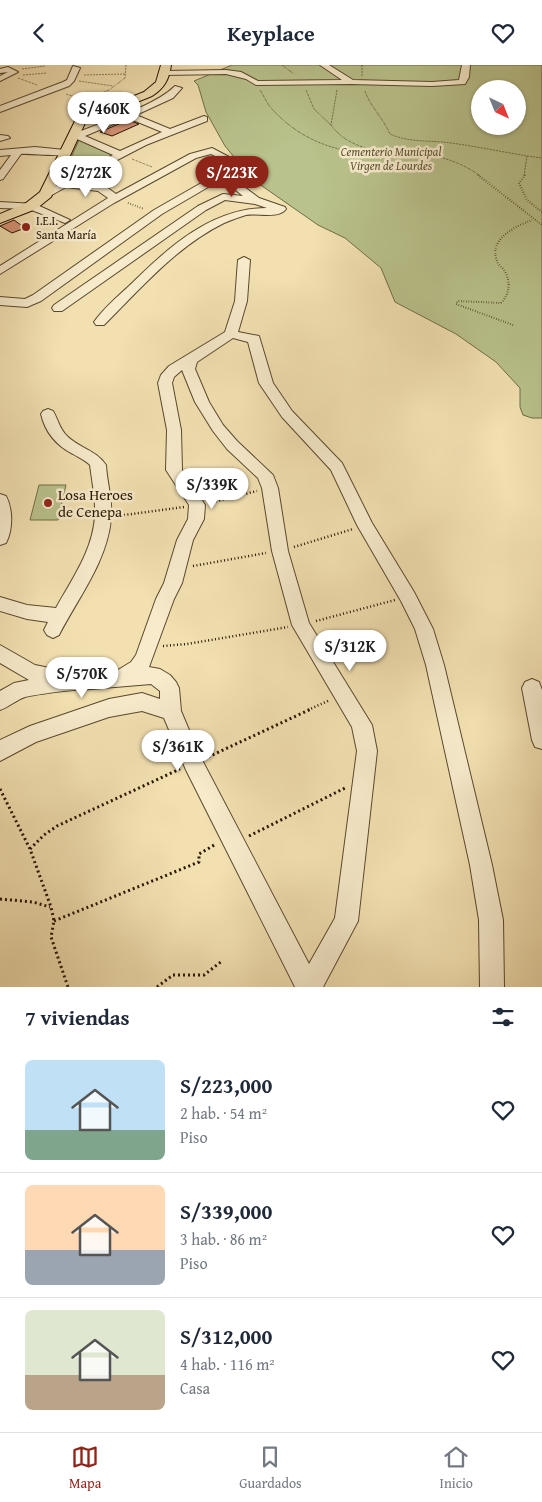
<!DOCTYPE html>
<html lang="es">
<meta charset="utf-8">
<style>
body{margin:0;font-family:"Gentium Book Plus",serif;background:#f2f2f3;color:#1f2937;height:100vh;display:flex;flex-direction:column;font-size:19px;white-space:nowrap}
*{box-sizing:border-box;margin:0}
p{font-size:16px;color:#747a83}
.icon{flex:none;width:28px;height:28px;fill:none;stroke:currentColor;stroke-width:2;stroke-linecap:round;stroke-linejoin:round}
.map{position:relative;height:922px;overflow:hidden}
.side{display:flex;flex-direction:column;background:#fff;flex:1}
.side>*{flex:none}
.needle{width:32px;rotate:137deg}
.tools{position:absolute;left:471px;top:15px;display:grid;gap:10px}
.tools a{display:grid;place-items:center;width:55px;height:55px;border-radius:50%;background:#fff;box-shadow:0 1px 4px #0004;font-size:25px}
.price{position:absolute;translate:-50% -42px;padding:0 11px;border-radius:18px;background:#fff;color:#222;font-size:16px;line-height:32px;filter:drop-shadow(0 1px 2px #0008)}
.price::after{content:'';position:absolute;left:50%;top:30px;width:15px;height:11px;margin-left:-8px;background:inherit;clip-path:polygon(0 0,100% 0,50% 100%)}
.price.active{background:#8f2418;color:#fff}
ul{padding:0;list-style:none}
li{display:flex;align-items:center;gap:15px;height:125px;padding:0 25px}
li+li{border-top:1px solid #e0e1e3}
li span{display:grid;place-items:center;flex:none;width:140px;height:100px;border-radius:8px;color:#555}
li>.icon{margin-inline-start:auto}
span .icon{width:60px;height:60px;fill:#fffc;stroke-width:1}
li b{font-size:21px}
h2{display:flex;justify-content:space-between;align-items:center;height:60px;padding:0 25px;font-size:21px}
header{display:flex;justify-content:space-between;align-items:center;height:65px;padding:0 25px;background:#fff;font-size:22px;font-weight:800}
.tab-bar{display:flex;justify-content:space-around;align-items:center;height:70px;border-top:1px solid #e0e1e3;background:#fff;font-size:14px;color:#747a83}
.tab-bar a{display:grid;justify-items:center;gap:2px}
.tab-bar .active{color:#8f2418}
.map>svg:first-child{display:block}
.green{fill:#b9c28c;stroke:#706c46;fill-rule:evenodd}
.building{fill:#d79376;stroke:#281501}
.lines{fill:none;stroke-linecap:round;stroke-linejoin:round}
.minor-casing{stroke:#5a482d;stroke-width:2}
.major-casing{stroke:#281501;stroke-width:2}
.path-far3{stroke:#281501;stroke-width:1;stroke-dasharray:0.5 1;stroke-linecap:butt}
.path-far2{stroke:#281501;stroke-width:2;stroke-dasharray:0.5 2;stroke-linecap:butt}
.path-far1{stroke:#281501;stroke-width:2.5;stroke-dasharray:1 2.5;stroke-linecap:butt}
.path{stroke:#281501;stroke-width:3;stroke-dasharray:2 3;stroke-linecap:butt}
.minor{fill:#f7ebcc;fill-rule:evenodd}
.major{fill:#f2e0b1;fill-rule:evenodd}
.poi-dot{fill:#8f2418;stroke:#f7ebcc;stroke-width:2}
.labels{text-anchor:middle;dominant-baseline:central;stroke-width:5;stroke-linejoin:round;paint-order:stroke}
.far-park-label{font-size:12px;font-style:italic;fill:#5b5232;stroke:#f7ebcc}
.far-poi-label{font-size:12px;fill:#281501;stroke:#f7ebcc;text-anchor:start}
.poi-label{font-size:15px;fill:#281501;stroke:#f7ebcc;text-anchor:start}
</style>
<header><svg class="icon" aria-label="back" viewBox="0 0 24 24"><path d="M15 5l-7 7 7 7"/></svg>Keyplace<svg class="icon" aria-label="heart" viewBox="0 0 24 24"><path d="M12 20l-8-8c-3-5 5-10 8-4 3-6 11-1 8 4z"/></svg></header>
<div class="map">
<svg width="542" height="922" viewBox="0 0 542 922">
<rect width="100%" height="100%" fill="#f2e0b1"/>
<filter id="stains"><feTurbulence type="fractalNoise" baseFrequency=".004" numOctaves="4"/><feColorMatrix values="0 0 0 0 .2 0 0 0 0 .09 0 0 0 0 .02 0 0 0 .5 -.17"/></filter>
<radialGradient id="worn" r=".72"><stop offset=".6" stop-color="#630" stop-opacity="0"/><stop offset="1" stop-color="#630" stop-opacity=".3"/></radialGradient>
<path class="green" d="M232,0H542V353H532L523,350L520,342V323L496,297L456,269L395,237L381,203L345,173L318,160L252,114L225,81L206,47L198,20L194,16ZM480,24H518V61H480Z
M79,75L116,90L59,119Z
M39,420H66L58,455H30Z"/>
<path class="building" d="M128,55L139,59L112,71L100,67Z
M14,155L25,163L12,168L0,161Z"/>
<g class="lines">
<g class="minor-casing">
<path id="minor" d="M320,0H329L353,15L432,17L459,15L462,0H470L469,12L465,19L432,21L351,19L256,20L246,14L226,9L164,10L160,8L164,6L226,5L241,7L258,16L342,15Z
M73,1L80,3L74,16L69,21L0,47V41L63,17L67,15Z
M8,2L18,7L0,16V11L8,7L0,8V4Z
M175,21L182,23L173,33L136,50L170,64L204,51L207,52V56L146,80L75,117L105,121L116,129L190,89L212,83L229,92L227,109L259,133L285,142L286,144C279,154 258,148 246,150C239,152 231,155 224,158C177,181 141,223 104,260H96L94,257C103,244 117,232 129,221C167,184 210,143 267,143L255,139L225,135L206,145L62,246H54L52,243L54,240L198,141L223,129L243,131L222,114L162,149L41,236L27,242L0,240V232L25,234L33,230L154,145L217,109L219,93L211,89L196,93L114,138L0,209V201L108,133L98,126L66,122L50,131H42L41,129L113,90L77,74L68,75V71C97,59 154,42 175,21ZM128,53L162,67L120,86L85,71Z
M0,70L8,71L10,73L0,76Z
M35,82L65,85L70,88C63,93 32,88 21,89L3,114L0,115V105L11,90L0,91V85Z
M0,137L35,139L70,155L65,158L29,144L0,143Z
M244,192L250,195L247,236L238,267L259,271L273,318L292,346L342,398L372,458L414,527L433,564L444,600L492,800L503,855L504,922H480L479,855L470,800L426,600L415,564L401,536L357,460L331,405L282,352L259,318L248,277L233,273L197,297L195,304L209,337L223,360L237,376L273,410L278,423L288,486L309,558L372,660L377,686L358,856L323,922H295L186,705L164,653L142,646L109,652L36,677L0,696V675L30,661L109,634L142,628L160,634V626L151,619L79,625C74,624 32,630 25,632C16,635 9,642 0,645V626L14,618L29,615L0,598V580L35,600L79,609L118,605L131,597L136,590L156,534L164,518L177,475L188,454L189,440L166,405L167,365L158,318L161,310L169,301L225,267L235,236L238,195ZM182,305L195,337L213,366L227,384L258,413L262,423L272,486L292,560L352,662L357,686L335,853L309,899L200,691L181,646L179,623L176,617L170,610L160,604L149,602L174,534L182,518L193,475L204,454L205,440L182,405L181,365L172,318L174,312Z
M48,344L53,346C58,354 59,363 67,371C79,383 96,385 106,400C107,418 113,436 111,454C107,497 78,533 59,570L53,573L47,570L44,565L48,557L27,554L0,546V532L27,540L56,543C72,514 93,485 95,451C96,434 92,417 90,400C85,395 80,393 73,389C57,381 45,367 41,349L43,346Z
M0,429L6,431C13,444 13,465 6,478L0,480Z
M532,614L539,617L542,625V684L535,682L532,675L522,623L525,617Z"/>
</g>
<g class="major-casing">
<path id="major" d="M161,0H171C169,15 164,23 152,31L85,58L51,132L36,144L0,158V149L26,138L40,127L76,54L144,27L156,17Z"/>
</g>
<path class="path-far3" d="M282,0L294,9
M362,0V11
M22,4L45,1
M23,10L47,8
M84,10L125,9
M18,13L37,20
M79,16L113,21
M260,25C264,31 267,39 272,44C302,77 340,89 383,89
M306,25L314,44L331,60
M337,25L331,60C355,93 403,86 438,92C453,95 468,102 480,111
M365,26C370,41 383,53 390,69C410,78 430,75 451,78C481,82 511,89 542,93
M66,29L93,38
M100,30L111,33
M85,35L109,25L125,13L126,0
M132,94L152,102
M524,111L527,91"/>
<path class="path-far2" d="M478,110L542,160
M525,110L519,118L527,135L542,147
M128,138L144,144
M513,260L456,239L458,236L501,238C510,229 511,216 504,205C502,202 498,200 497,196C488,174 516,161 532,155"/>
<path class="path-far1" d="M209,438L257,426
M117,451L184,442
M294,482L353,464
M193,501L266,488
M316,556L395,535
M163,581L187,579L288,562
M308,645L330,635"/>
<path class="path" d="M208,692L311,644
M0,724L30,784L51,842L54,856L51,872L68,922
M249,771L347,722
M30,784L44,770L57,761L180,704
M0,834L33,837L50,842
M54,856L199,797V789L216,779
M157,922L173,910H204L222,896"/>
<use href="#minor" class="minor"/>
<use href="#major" class="major"/>
</g>
<g class="poi-dot">
<circle cx="26" cy="162" r="5"/>
<circle cx="48" cy="438" r="5"/>
</g>
<g class="labels">
<g class="far-park-label">
<text x="391" y="86">Cementerio Municipal<tspan x="391" dy="14">Virgen de Lourdes</tspan></text>
</g>
<g class="far-poi-label">
<text x="36" y="155">I.E.I.<tspan x="36" dy="14">Santa María</tspan></text>
</g>
<g class="poi-label">
<text x="58" y="429">Losa Heroes<tspan x="58" dy="17">de Cenepa</tspan></text>
</g>
</g>
<rect width="100%" height="100%" filter="url(#stains)"/>
<rect width="100%" height="100%" fill="url(#worn)"/>
</svg>
<div class="tools">
<a><svg class="needle" viewBox="-14 -14 28 28"><path d="M0-13l5 13h-10z" fill="#e53935"/><path d="M0 13l5-13h-10z" fill="#747a83"/></svg></a>
</div>
<b class="price" style="left:104px;top:69px">S/460K</b>
<b class="price" style="left:86px;top:133px">S/272K</b>
<b class="price active" style="left:232px;top:133px">S/223K</b>
<b class="price" style="left:212px;top:445px">S/339K</b>
<b class="price" style="left:350px;top:607px">S/312K</b>
<b class="price" style="left:82px;top:634px">S/570K</b>
<b class="price" style="left:178px;top:707px">S/361K</b>
</div>
<section class="side">
<h2>7 viviendas<svg class="icon" aria-label="filters" viewBox="0 0 24 24"><path d="M4 7h16M4 17h16"/><circle cx="9" cy="7" r="2"/><circle cx="15" cy="17" r="2"/></svg></h2>
<ul>
<li><span style="background:linear-gradient(#bfe0f5 70%,#7fa58c 0)"><svg class="icon" aria-label="home" viewBox="0 0 24 24"><path d="M3 11l9-7 9 7M6 9v11h12V9"/></svg></span><div><b>S/223,000</b><p>2 hab. · 54 m²</p><p>Piso</p></div><svg class="icon" aria-label="heart" viewBox="0 0 24 24"><path d="M12 20l-8-8c-3-5 5-10 8-4 3-6 11-1 8 4z"/></svg></li>
<li><span style="background:linear-gradient(#ffd9b3 65%,#9aa5b1 0)"><svg class="icon" aria-label="home" viewBox="0 0 24 24"><path d="M3 11l9-7 9 7M6 9v11h12V9"/></svg></span><div><b>S/339,000</b><p>3 hab. · 86 m²</p><p>Piso</p></div><svg class="icon" aria-label="heart" viewBox="0 0 24 24"><path d="M12 20l-8-8c-3-5 5-10 8-4 3-6 11-1 8 4z"/></svg></li>
<li><span style="background:linear-gradient(#dfe7d0 65%,#b9a48a 0)"><svg class="icon" aria-label="home" viewBox="0 0 24 24"><path d="M3 11l9-7 9 7M6 9v11h12V9"/></svg></span><div><b>S/312,000</b><p>4 hab. · 116 m²</p><p>Casa</p></div><svg class="icon" aria-label="heart" viewBox="0 0 24 24"><path d="M12 20l-8-8c-3-5 5-10 8-4 3-6 11-1 8 4z"/></svg></li>
</ul>
</section>
<nav class="tab-bar">
<a class="active"><svg class="icon" aria-label="map" viewBox="0 0 24 24"><path d="M3 6l6-2 6 2 6-2v14l-6 2-6-2-6 2zM9 4v14M15 6v14"/></svg>Mapa</a>
<a><svg class="icon" aria-label="saved" viewBox="0 0 24 24"><path d="M7 4h10v16l-5-4-5 4z"/></svg>Guardados</a>
<a><svg class="icon" aria-label="home" viewBox="0 0 24 24"><path d="M3 11l9-7 9 7M6 9v11h12V9"/></svg>Inicio</a>
</nav>
